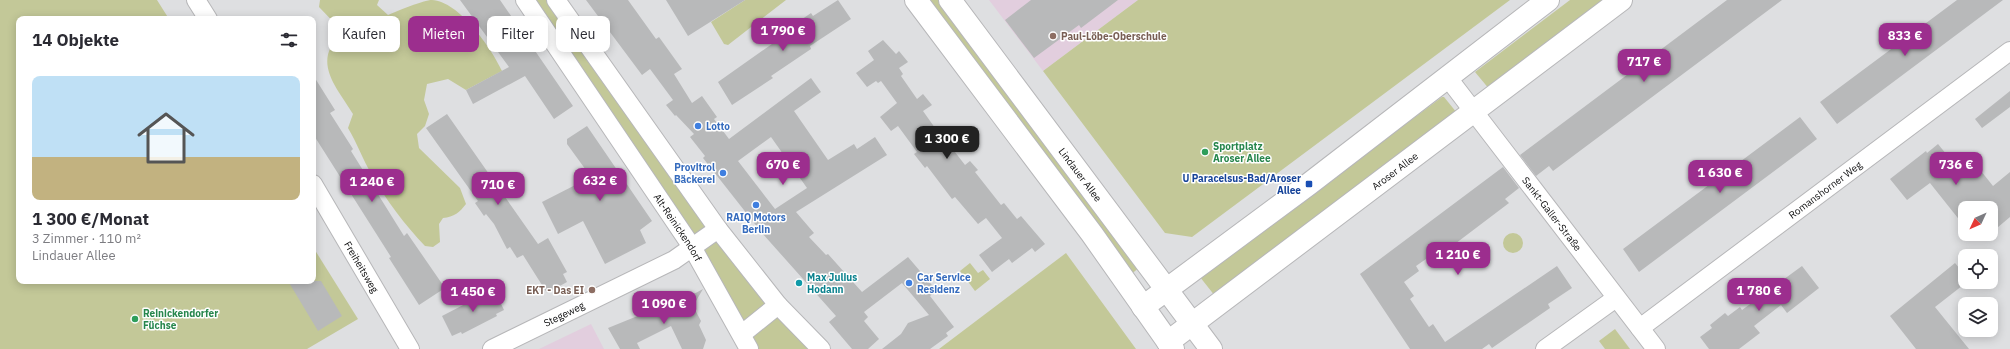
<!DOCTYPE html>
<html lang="de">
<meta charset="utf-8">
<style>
body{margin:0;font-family:"IBM Plex Sans",sans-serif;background:#f2f2f3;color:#2b2b33;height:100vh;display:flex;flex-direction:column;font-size:15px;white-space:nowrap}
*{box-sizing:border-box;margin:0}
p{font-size:13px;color:#7c7c81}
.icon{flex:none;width:22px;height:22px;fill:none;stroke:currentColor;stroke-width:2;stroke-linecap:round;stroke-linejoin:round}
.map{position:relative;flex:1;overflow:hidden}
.side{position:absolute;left:16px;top:16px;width:300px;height:268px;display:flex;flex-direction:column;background:#fff;border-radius:8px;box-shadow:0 2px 10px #0003}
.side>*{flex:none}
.top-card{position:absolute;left:328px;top:16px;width:380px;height:36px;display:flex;gap:8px}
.needle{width:26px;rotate:226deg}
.fabs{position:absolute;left:1958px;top:201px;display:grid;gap:8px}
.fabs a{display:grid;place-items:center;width:40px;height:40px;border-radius:8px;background:#fff;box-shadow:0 2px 10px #0003;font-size:20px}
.price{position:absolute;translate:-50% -34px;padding:0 9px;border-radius:8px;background:#9c2e8e;color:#fff;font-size:13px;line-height:26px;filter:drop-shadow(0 1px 2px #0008)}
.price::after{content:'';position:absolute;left:50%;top:24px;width:12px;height:9px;margin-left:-6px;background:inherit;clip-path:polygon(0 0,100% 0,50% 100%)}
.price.current{background:#222;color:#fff}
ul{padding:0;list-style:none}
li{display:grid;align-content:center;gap:8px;height:212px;padding:0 16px}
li+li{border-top:1px solid #e1e1e2}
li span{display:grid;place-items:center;height:124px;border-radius:8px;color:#555}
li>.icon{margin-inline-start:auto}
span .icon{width:72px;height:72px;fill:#fffc;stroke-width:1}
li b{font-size:17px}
h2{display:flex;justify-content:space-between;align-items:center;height:48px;padding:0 16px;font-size:17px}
.chip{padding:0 14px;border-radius:8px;background:#fff;box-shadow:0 2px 10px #0003;font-size:14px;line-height:36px}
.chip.current{background:#9c2e8e;color:#fff}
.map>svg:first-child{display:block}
.education{fill:#e2cede}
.green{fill:#c3c898}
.building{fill:#b8b9ba;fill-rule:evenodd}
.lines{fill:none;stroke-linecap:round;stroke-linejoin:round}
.street-casing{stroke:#b7b7b9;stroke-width:20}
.secondary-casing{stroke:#b7b7b9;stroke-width:24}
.primary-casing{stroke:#b7b7b9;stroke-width:24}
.street{stroke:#fff;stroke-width:18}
.secondary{stroke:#fff;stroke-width:22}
.primary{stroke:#fff;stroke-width:22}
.education-dot{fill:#8d6e63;stroke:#fff;stroke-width:1.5}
.shop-dot{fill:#3f7fe0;stroke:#fff;stroke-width:1.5}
.leisure-dot{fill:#2e9e5b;stroke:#fff;stroke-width:1.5}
.transit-dot{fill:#1a4fb4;stroke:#fff;stroke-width:1.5}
.culture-dot{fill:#0f9aa8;stroke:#fff;stroke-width:1.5}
.labels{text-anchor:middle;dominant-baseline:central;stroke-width:3;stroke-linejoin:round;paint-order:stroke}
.education-label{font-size:10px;font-weight:bold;fill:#785e54;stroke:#fff;text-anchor:start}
.shop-label{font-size:10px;font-weight:bold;fill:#366cbe;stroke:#fff;text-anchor:start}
.leisure-label{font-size:10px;font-weight:bold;fill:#27864d;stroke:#fff;text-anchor:start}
.street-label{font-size:10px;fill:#0d0d0e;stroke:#fff}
.transit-label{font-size:10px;font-weight:bold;fill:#164399;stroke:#fff;text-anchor:end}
.culture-label{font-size:10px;font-weight:bold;fill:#0d838f;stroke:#fff;text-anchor:start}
</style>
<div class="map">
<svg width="2010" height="349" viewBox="0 0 2010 349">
<rect width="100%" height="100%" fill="#dedfe1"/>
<path class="education" d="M989,0H1138L1043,71Z
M591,324L604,349H539Z"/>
<path class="green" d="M0,0H157L169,19H19V281H313V247L358,319L307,349H0Z
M320,0H379L377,5L388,15C397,11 424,0 432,0C459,1 492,49 502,71L466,90L448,79L427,84L424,100L429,114L425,126L417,134L419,148L460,188L466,204C460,212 454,217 443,218L439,224L440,242L433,247L425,246C405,225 386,200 372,175C363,160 357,143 348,128L353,114C342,95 318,70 331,47C334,42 340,37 344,33L319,7Z
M532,0H546L655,154L811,349H756Z
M745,0H786L728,45L724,44L711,22Z
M925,0H941L1140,267L1130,275Z
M1138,0H1510L1192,237L1165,233L1043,71Z
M1570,0H1610L1490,90L1475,72Z
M1442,97H1444L1457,113L1215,296L1200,277Z
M1503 243a10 10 0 1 1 20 0a10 10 0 1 1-20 0Z
M1066,253L1136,349H939Z
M970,263L978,273L983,270L990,279L975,291L960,271Z
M1615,329L1630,349H1605L1599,341Z"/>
<path class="building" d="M460,0H500L573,106L554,119L525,76L473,104L466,90L509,67Z
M586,0H628L656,39L659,37L682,69L674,74L692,103L702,96L717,117L714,119L729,139L811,78L821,92L794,111L828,160L854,144L857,149L875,137L887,155L796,212L814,233L809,237L826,255L828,254L862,292L908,257L937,291L930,296L954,327L946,333L948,336L930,349H882L901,334L908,323L929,315L902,283L864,312L868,317L864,321L879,339L868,349H852L829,322L836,316L762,233L703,158L705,156L690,137L694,134L676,115L675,116L666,105L673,100L650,69L642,75ZM771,137L807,188L775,209L738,161Z
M666,0H745L688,36Z
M838,0L851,19L810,46L811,49L771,76L773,78L732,105L718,82L796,27L795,24L811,13L813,16Z
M1031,0H1118L1081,28L1079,25L1034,58L1005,20Z
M1727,0H1782L1553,171L1549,166L1536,176L1520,155Z
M1957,0H2003L1837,124L1820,102Z
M883,40L896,54L899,51L908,62L899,68L903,74L901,76L917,99L923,94L932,105L923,111L940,135L941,134L965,165L970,161L978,170L975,172L1001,205L1004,203L1017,219L1021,216L1045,244L1035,252L1032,248L1012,263L1009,259L992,272L979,255L1002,238L986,218L978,224L955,197L952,199L927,166L925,168L914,154L917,152L898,126L891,131L880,117L897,103L881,81L878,83L876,81L867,87L856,73L874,60L868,51Z
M313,75L335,110L330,113L353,149L351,151L404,236L407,233L445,288L419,305L389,258L391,257L313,134Z
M2010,91V107L1982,128L1975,119Z
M447,114L538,244L548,238L567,272L563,274L567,282L547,293L523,255L517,258L510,247L507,249L494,224L486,214L484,216L475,203L478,201L426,128Z
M1800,117L1817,139L1639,272L1623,249Z
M587,126L652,221L640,230L646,243L605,264L583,221L558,234L542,202L591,177L567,144V139Z
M1938,144L1964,176L1977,166L1993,186L2010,172V217L1991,233V208H1965V227L1930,183L1907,200L1890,179L1926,151L1927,153Z
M1503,167L1519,188L1505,199L1509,203L1439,256L1436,252L1416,266L1419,271L1404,282L1414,296L1410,299L1429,327L1433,324L1445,342L1557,266L1572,288L1548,304L1550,308L1492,348L1489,344L1482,349H1410L1360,274Z
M1955,263L1965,275V282H1967L1935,307L1969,349H1916L1890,316Z
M1802,266L1819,288L1787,313L1781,305L1754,326L1760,333L1739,349H1709L1700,337L1712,328L1710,325L1725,313L1728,316L1740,307L1742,310Z
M288,281H321L342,316L318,331Z
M494,289L504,310L496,314L497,316L462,334L461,332L452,336L442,316Z
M703,289L693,306L701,321L699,325L706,340L703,349H682L671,326L637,343L640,349H620L608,328L640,315L643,317L658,309L661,310L681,300L679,296L690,291L692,295Z"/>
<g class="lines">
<g class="street-casing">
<g id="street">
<path d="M196,0L208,19"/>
<path id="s1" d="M525,0L692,247L749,349"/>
<path d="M556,0L718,229L778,305L821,349"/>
<path id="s2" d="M1448,78L1656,349"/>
<path id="s3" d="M313,184L410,349"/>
<path id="s4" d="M1640,328L2010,51"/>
<path d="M742,334L778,305"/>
<path id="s5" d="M492,349L674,260L718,229"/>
<path d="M1545,349L1616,298"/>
</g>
</g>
<g class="secondary-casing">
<g id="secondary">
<path d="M1143,307L1309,184L1548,0"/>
<path id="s6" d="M1168,342L1621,0"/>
</g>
</g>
<g class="primary-casing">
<g id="primary">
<path d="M916,0L1092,234L1173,349"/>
<path id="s7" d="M950,0L1211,349"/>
</g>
</g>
<use href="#street" class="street"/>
<use href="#secondary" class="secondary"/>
<use href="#primary" class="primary"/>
</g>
<g class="education-dot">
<circle cx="1053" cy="36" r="4"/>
<circle cx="592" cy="290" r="4"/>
</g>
<g class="shop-dot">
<circle cx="698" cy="126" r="4"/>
<circle cx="723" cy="173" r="4"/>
<circle cx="756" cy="205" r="4"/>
<circle cx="909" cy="283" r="4"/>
</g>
<g class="leisure-dot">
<circle cx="1205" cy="152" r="4"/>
<circle cx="135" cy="319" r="4"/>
</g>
<rect class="transit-dot" x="1305" y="180" width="8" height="8" rx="2"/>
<circle class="culture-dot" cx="799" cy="283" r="4"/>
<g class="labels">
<g class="education-label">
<text x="1061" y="36">Paul-Löbe-Oberschule</text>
<text x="584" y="290" text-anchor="end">EKT - Das EI</text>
</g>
<g class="shop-label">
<text x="706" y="126">Lotto</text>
<text x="715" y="167" text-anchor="end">Provitrol<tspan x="715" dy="12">Bäckerei</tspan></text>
<text x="756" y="217" text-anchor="middle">RAIQ Motors<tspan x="756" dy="12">Berlin</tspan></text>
<text x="917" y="277">Car Service<tspan x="917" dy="12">Residenz</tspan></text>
</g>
<g class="leisure-label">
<text x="1213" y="146">Sportplatz<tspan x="1213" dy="12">Aroser Allee</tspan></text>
<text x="143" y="313">Reinickendorfer<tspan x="143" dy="12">Füchse</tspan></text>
</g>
<g class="street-label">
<text stroke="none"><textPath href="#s6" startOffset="284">Aroser Allee</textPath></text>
<text stroke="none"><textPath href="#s7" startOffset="218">Lindauer Allee</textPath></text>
<text stroke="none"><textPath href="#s4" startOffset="231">Romanshorner Weg</textPath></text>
<text stroke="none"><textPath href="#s2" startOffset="171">Sankt-Galler-Straße</textPath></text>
<text stroke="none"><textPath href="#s1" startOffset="274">Alt-Reinickendorf</textPath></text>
<text stroke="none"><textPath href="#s3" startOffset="96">Freiheitsweg</textPath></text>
<text stroke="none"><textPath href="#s5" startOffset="80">Stegeweg</textPath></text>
</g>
<g class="transit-label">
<text x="1301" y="178">U Paracelsus-Bad/Aroser<tspan x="1301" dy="12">Allee</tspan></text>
</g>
<g class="culture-label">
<text x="807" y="277">Max Julius<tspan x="807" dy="12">Hodann</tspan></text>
</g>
</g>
</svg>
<div class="fabs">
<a><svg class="needle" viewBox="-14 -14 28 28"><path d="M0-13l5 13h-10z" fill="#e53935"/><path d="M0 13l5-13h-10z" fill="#7c7c81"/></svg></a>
<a><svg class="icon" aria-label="locate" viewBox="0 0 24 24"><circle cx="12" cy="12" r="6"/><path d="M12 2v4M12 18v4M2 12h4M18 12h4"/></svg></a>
<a><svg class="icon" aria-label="layers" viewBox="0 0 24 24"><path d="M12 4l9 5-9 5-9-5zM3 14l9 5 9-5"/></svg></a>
</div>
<b class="price" style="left:783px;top:52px">1 790 €</b>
<b class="price" style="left:1905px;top:57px">833 €</b>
<b class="price" style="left:1644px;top:83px">717 €</b>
<b class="price current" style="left:947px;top:160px">1 300 €</b>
<b class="price" style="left:783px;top:186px">670 €</b>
<b class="price" style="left:1956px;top:186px">736 €</b>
<b class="price" style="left:1720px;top:194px">1 630 €</b>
<b class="price" style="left:600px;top:202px">632 €</b>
<b class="price" style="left:372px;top:203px">1 240 €</b>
<b class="price" style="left:498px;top:206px">710 €</b>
<b class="price" style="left:1458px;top:276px">1 210 €</b>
<b class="price" style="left:1759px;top:312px">1 780 €</b>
<b class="price" style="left:473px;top:313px">1 450 €</b>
<b class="price" style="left:664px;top:325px">1 090 €</b>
<div class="top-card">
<a class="chip">Kaufen</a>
<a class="chip current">Mieten</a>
<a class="chip">Filter</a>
<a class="chip">Neu</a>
</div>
<section class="side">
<h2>14 Objekte<svg class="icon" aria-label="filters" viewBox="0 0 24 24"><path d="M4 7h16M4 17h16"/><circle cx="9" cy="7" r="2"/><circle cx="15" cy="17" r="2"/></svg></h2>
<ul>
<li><span style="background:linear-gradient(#bfe0f5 65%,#c2b280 0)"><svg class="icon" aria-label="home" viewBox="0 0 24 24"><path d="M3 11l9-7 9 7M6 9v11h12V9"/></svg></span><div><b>1 300 €/Monat</b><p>3 Zimmer · 110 m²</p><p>Lindauer Allee</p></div></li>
</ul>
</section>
</div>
